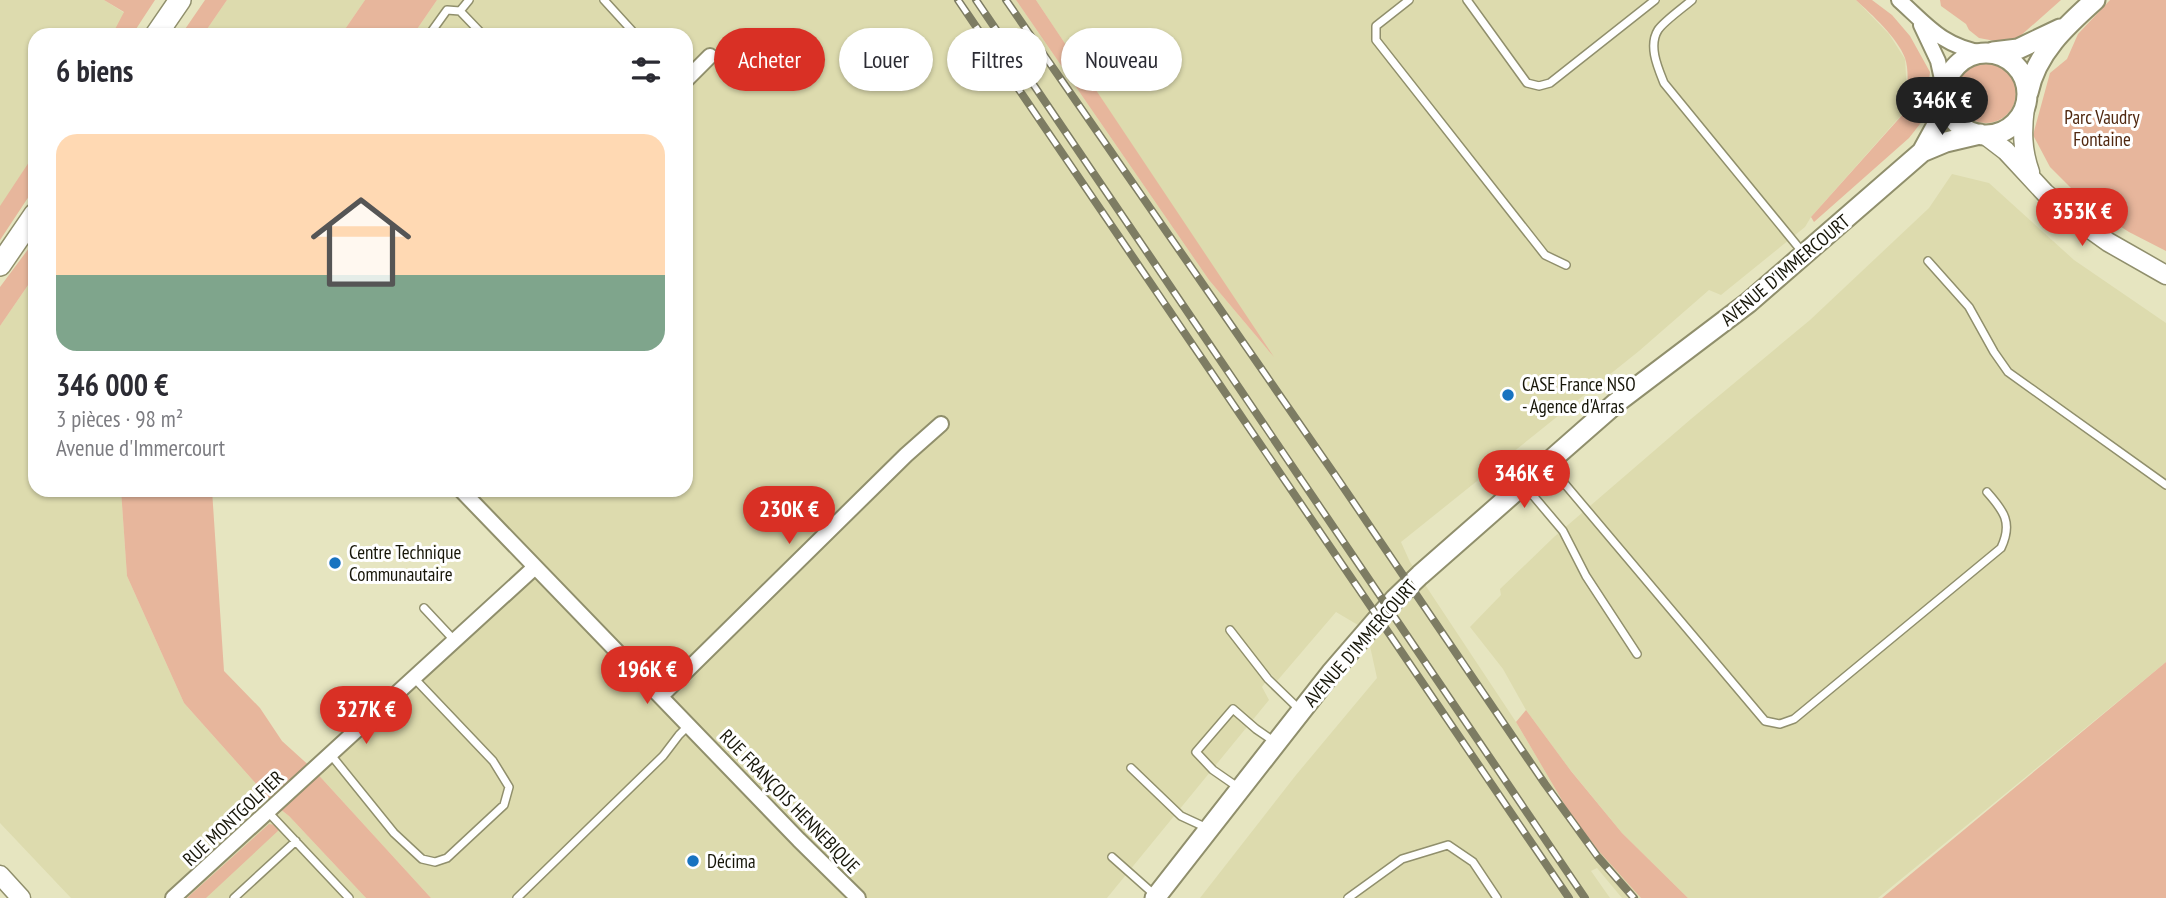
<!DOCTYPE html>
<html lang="fr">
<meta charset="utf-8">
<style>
body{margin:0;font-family:"PT Sans Narrow",sans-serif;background:#f2f2f3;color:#2b2b33;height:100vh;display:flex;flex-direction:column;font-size:26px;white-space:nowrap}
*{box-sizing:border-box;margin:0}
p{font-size:23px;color:#7c7c81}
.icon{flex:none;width:38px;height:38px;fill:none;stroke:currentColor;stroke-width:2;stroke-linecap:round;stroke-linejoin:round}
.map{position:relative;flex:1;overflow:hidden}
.drawer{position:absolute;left:28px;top:28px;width:665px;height:469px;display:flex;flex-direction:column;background:#fff;border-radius:21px;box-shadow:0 2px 5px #0004}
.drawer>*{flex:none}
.guide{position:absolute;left:714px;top:28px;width:665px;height:63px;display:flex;gap:14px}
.price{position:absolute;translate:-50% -60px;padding:0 16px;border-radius:24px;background:#d93025;color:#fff;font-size:23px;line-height:46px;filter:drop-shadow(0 2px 4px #0008)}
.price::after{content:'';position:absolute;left:50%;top:42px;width:21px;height:16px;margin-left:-10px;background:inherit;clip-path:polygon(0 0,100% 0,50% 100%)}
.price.selected{background:#222;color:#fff}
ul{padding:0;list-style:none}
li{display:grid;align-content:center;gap:14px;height:371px;padding:0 28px}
li span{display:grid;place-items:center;height:217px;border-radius:21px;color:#555}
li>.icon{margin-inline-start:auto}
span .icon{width:126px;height:126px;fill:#fffc;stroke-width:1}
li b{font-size:30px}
h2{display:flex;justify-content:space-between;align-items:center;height:84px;padding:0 28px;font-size:30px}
.chip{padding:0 24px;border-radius:32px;background:#fff;box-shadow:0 2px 5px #0004;font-size:24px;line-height:63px}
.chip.selected{background:#d93025;color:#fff}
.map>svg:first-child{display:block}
.built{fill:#dddbae}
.green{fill:#e7b69c}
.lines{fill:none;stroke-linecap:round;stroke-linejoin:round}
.service-casing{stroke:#908f6c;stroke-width:10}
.minor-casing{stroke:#908f6c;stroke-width:18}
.tertiary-casing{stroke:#908f6c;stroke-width:21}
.secondary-casing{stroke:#908f6c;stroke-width:23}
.primary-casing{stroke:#908f6c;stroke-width:24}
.service{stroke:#fff;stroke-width:7}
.minor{stroke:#fff;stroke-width:14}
.tertiary{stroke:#fff;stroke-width:18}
.secondary{stroke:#fff;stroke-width:19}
.primary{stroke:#fff;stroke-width:21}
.rail-casing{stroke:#7d7c63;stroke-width:8}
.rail{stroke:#fff;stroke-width:5;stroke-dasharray:16;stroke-linecap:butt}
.poi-dot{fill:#1873c0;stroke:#fff;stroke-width:2.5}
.labels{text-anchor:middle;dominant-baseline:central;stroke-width:6;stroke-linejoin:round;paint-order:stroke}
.park-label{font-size:19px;fill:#502810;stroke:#fff}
.street-label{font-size:19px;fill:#171609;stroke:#fff}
.poi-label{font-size:19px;fill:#171609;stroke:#fff;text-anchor:start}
</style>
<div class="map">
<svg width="2166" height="898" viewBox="0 0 2166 898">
<rect width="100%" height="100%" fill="#e6e5c0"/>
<path class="built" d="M0,0H104L140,23L132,35H35V187L0,240Z
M227,0H365L341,35H203Z
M437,0H1016L1209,280L1268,350L1036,0H1856L1889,34L1905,59L1907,92L1904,112L1811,217L1805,227L1721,295L1709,290L1639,351L1401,542L1410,562L1516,722L1566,807L1641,898H1622L1597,868L1591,871L1610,898H1200L1296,775L1377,678L1368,637L1358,625L1336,612L1277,681L1271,674L1262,687L1269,700L1107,898H431L314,770L535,567L461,490H686V35H413Z
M1952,174L1989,183L2074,260L2166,323V662L1878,898H1688L1622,833L1568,767L1526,710L1503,669L1470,627L1501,595L1500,589L1554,537L1691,419L1810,320L1929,208Z
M35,275V490H121L127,576L184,703L275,805L289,816L366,898H71L0,823V326Z"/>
<path class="green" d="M104,0H155L132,35H112L124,12Z
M205,0H227L203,35H181Z
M365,0H437L413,35H341Z
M1016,0H1036L1274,357L1209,280Z
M1856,0H1872L1892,15L1910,36L1930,72L1927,99L1930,106L1927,115L1909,138L1814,222L1811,217L1904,113C1907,98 1910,72 1905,58C1897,37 1872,15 1856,0Z
M1940,0H2061L2018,38L1995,41L1979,38L1969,30L1966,24L1941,6Z
M2110,0H2166V251L2129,232L2090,207L2050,167L2033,135L2050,73L2067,59L2078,34Z
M1956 93a30 30 0 1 1 60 0a30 30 0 1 1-60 0Z
M35,153V187L0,240V206Z
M35,240V275L0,326V287Z
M121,490H212L224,671L260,708L282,741L314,770L431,898H366L289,816L275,805L184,703L127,576Z
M2166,662V898H1882Z
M1526,710L1571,771L1622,833L1688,898H1641L1597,849L1566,807L1516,722Z
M269,824L276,825L280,829L206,898H187Z"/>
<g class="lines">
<g class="service-casing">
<path id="service" d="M604,0L636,35
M1409,0L1376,26V40L1545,255L1566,265
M1467,0L1527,83L1539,86L1550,83L1655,0
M1692,0C1684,7 1663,22 1658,30C1648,46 1658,68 1664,83L1804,254
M460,11L483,35
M429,35L447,10L460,11L469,0
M1928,261L1969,307L1994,352L2008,372L2166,485
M1548,464L1765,721L1780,724L1794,719L2001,548C2013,523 2004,511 1987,492
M1525,486L1563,531L1586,576L1637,654
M424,608L454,640
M1230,630L1268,679L1300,710
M331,755L394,833L422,859L435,862L447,858L504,805L509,787L493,761L414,678
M1131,768L1181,816L1207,828
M1239,788L1213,770L1196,752L1233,709L1256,729L1275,742
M268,812L349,898
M1112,857L1156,896
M234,898L296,841
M517,898L663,756L679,735L689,725
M1348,898L1402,859L1448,845L1473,862L1497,898"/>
</g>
<g class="minor-casing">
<path id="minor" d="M1899,0C1928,26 1942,46 1983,53
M1921,25L1938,61L1945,93
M686,80L710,56
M461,490L799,840L858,898
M661,696L906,455L941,424
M173,898L535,567"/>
</g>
<g class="tertiary-casing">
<path id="tertiary" d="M2025,107C2022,130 2022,150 2030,172
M1985,135L2006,151L2045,193L2080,222L2108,242L2166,275
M0,875L21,898"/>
</g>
<g class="secondary-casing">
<path id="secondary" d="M1993,52L2018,49L2060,29
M1945 94a41 41 0 1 1 82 0a41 41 0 1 1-82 0Z
M2028,93C2036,53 2066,26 2095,0
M1922,152L1939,121L1945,99
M1155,898L1331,673L1395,599L1420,575L1616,403L1748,303L1922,152L1946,142L1980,134"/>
</g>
<g class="primary-casing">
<path id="primary" d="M156,35L180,0
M0,265L35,214"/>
</g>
<use href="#service" class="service"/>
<use href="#minor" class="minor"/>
<use href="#tertiary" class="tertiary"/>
<use href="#secondary" class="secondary"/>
<use href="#primary" class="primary"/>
<g class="rail-casing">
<path id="rail" d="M958,0L1569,898
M976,0L1585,898
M1006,0L1335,475L1545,784L1598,857L1634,898"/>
</g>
<use href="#rail" class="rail"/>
</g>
<g class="poi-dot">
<circle cx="1508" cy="395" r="7"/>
<circle cx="335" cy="563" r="7"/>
<circle cx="693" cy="861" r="7"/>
</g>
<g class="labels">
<g class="park-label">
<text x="2102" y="117">Parc Vaudry<tspan x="2102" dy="22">Fontaine</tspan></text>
</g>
<g class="street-label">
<text transform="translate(1785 270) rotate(-40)">AVENUE D'IMMERCOURT</text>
<text transform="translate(1360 643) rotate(-49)">AVENUE D'IMMERCOURT</text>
<text transform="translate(790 801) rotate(46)">RUE FRANÇOIS HENNEBIQUE</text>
<text transform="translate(233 818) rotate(-43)">RUE MONTGOLFIER</text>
</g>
<g class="poi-label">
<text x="1522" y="384">CASE France NSO<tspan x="1522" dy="22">- Agence d'Arras</tspan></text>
<text x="349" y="552">Centre Technique<tspan x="349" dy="22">Communautaire</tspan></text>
<text x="707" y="861">Décima</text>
</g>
</g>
</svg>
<b class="price selected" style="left:1942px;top:137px">346K €</b>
<b class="price" style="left:2082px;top:248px">353K €</b>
<b class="price" style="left:1524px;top:510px">346K €</b>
<b class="price" style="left:789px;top:546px">230K €</b>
<b class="price" style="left:647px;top:706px">196K €</b>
<b class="price" style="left:366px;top:746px">327K €</b>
<div class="guide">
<a class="chip selected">Acheter</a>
<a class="chip">Louer</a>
<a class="chip">Filtres</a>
<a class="chip">Nouveau</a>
</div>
<section class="drawer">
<h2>6 biens<svg class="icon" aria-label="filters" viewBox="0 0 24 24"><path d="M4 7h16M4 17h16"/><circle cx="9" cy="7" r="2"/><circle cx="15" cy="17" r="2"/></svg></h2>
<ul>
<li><span style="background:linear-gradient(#ffd9b3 65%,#7fa58c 0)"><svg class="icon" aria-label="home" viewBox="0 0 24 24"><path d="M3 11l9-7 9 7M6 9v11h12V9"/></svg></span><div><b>346 000 €</b><p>3 pièces · 98 m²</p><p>Avenue d'Immercourt</p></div></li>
</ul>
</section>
</div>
